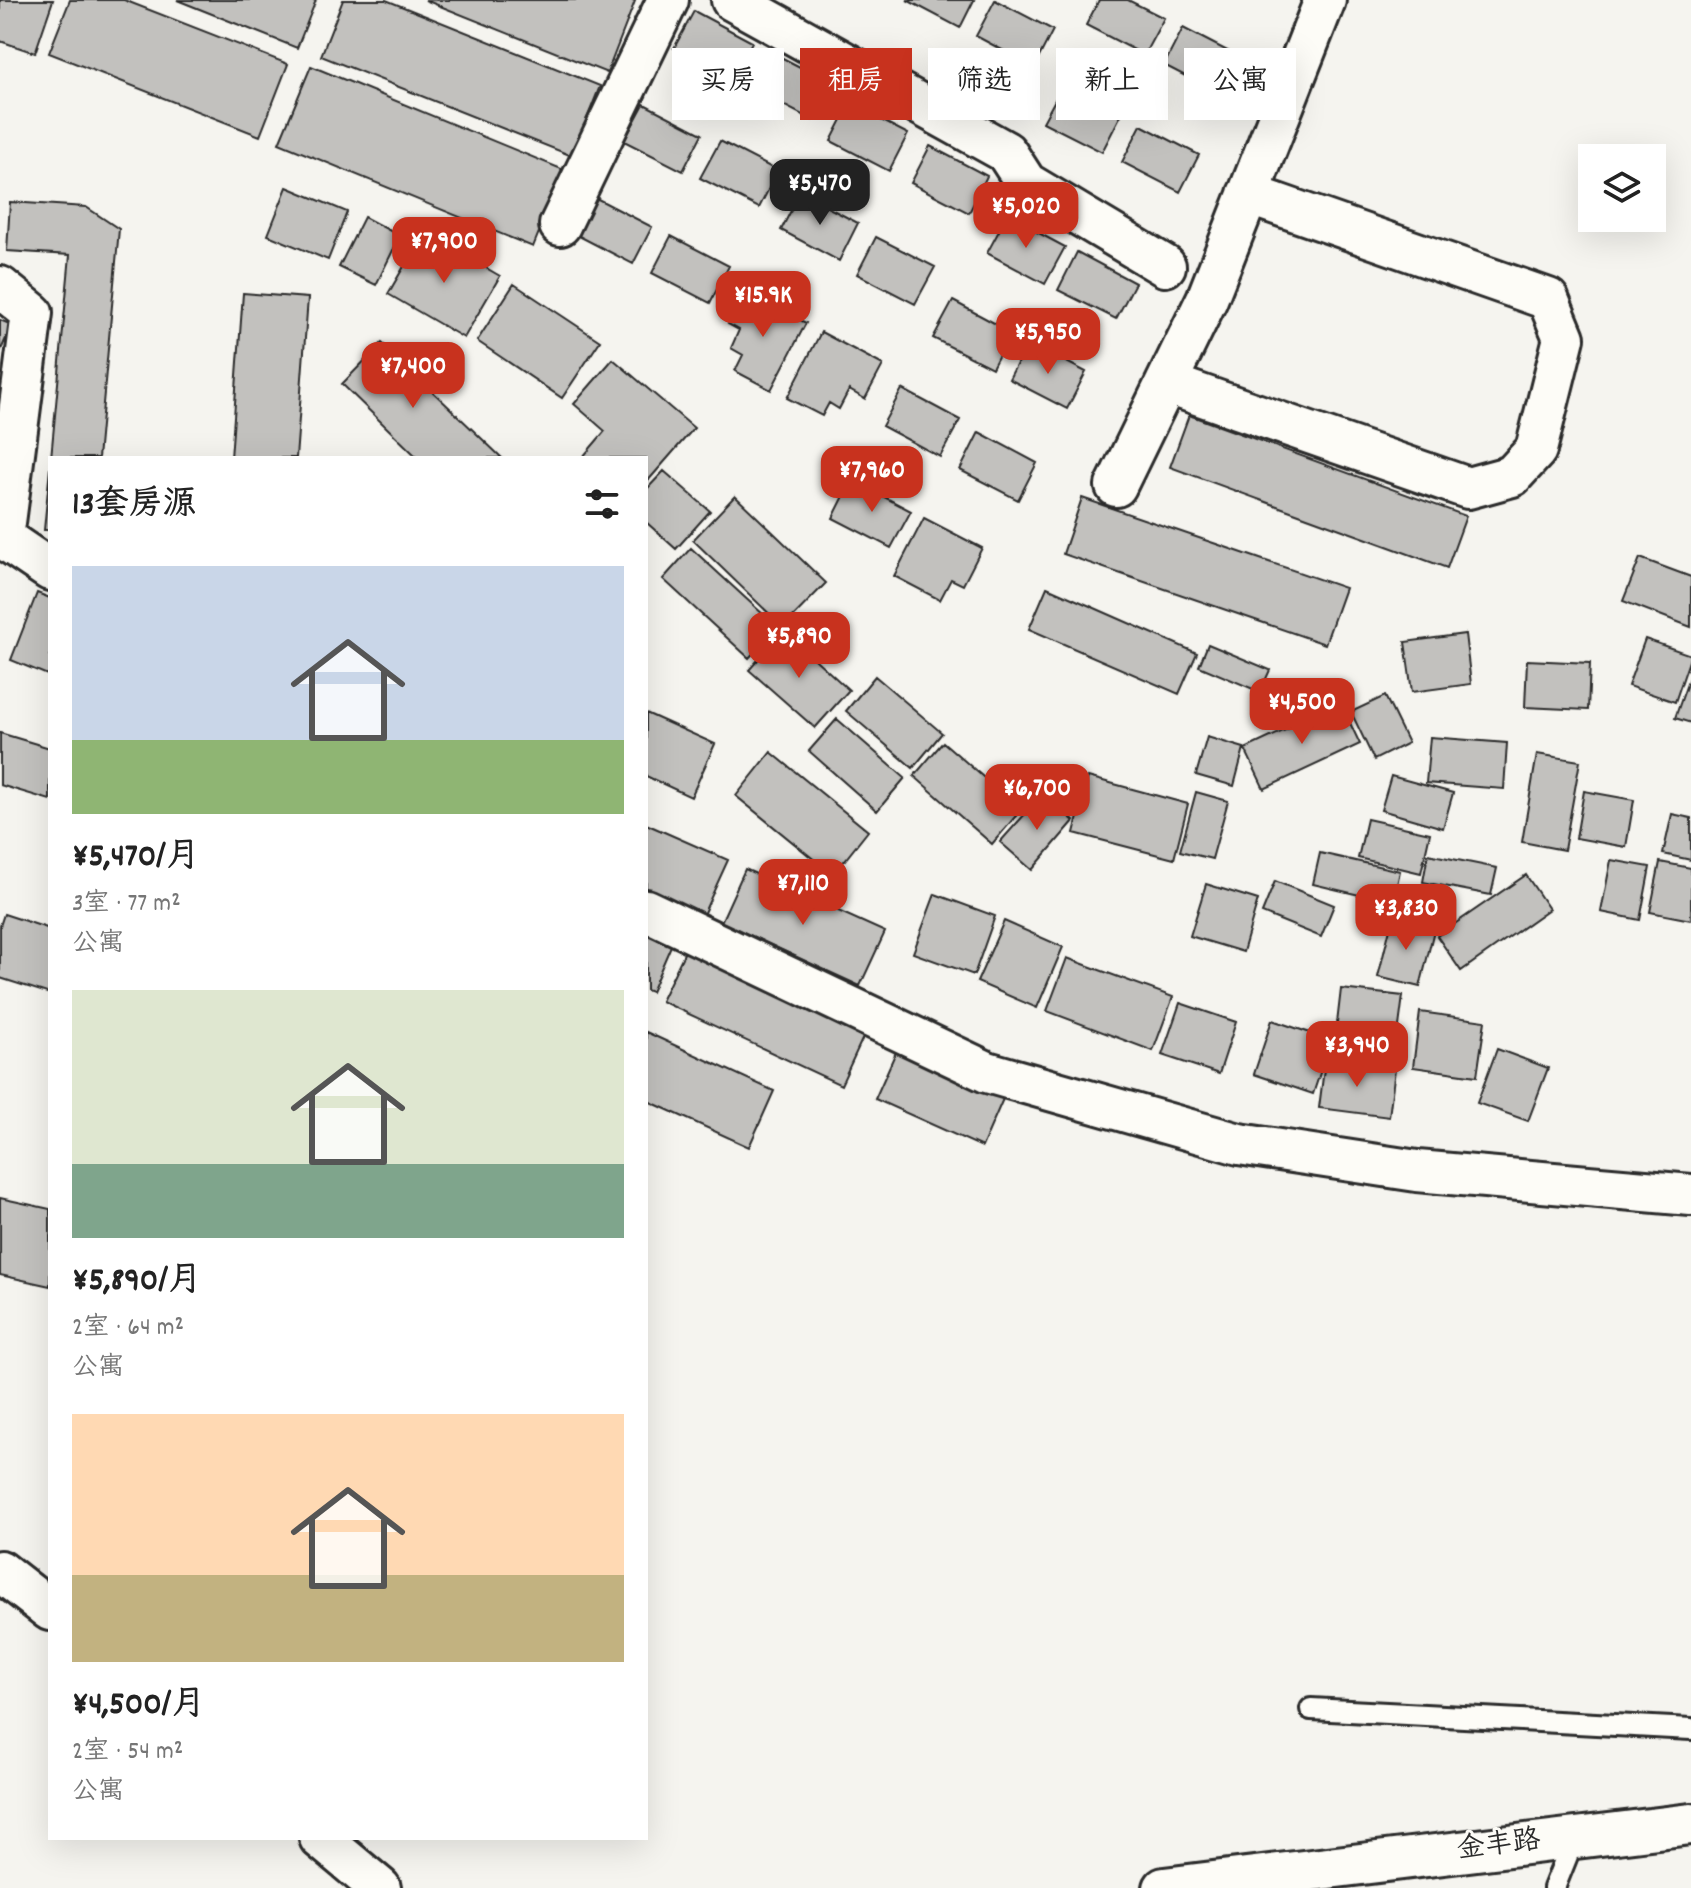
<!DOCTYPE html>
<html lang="zh">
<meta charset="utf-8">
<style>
body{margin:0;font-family:Dekko,"LXGW WenKai TC",sans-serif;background:#f2f2f2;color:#222;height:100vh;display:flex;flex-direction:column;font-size:30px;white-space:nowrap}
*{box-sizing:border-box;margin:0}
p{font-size:26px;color:#767676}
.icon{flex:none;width:44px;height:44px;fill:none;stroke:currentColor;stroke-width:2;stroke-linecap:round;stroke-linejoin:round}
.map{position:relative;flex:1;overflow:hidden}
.side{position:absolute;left:48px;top:456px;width:600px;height:1384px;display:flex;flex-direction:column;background:#fff;border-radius:0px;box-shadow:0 8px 32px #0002}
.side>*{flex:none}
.hud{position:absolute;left:672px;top:48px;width:760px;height:72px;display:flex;gap:16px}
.tools{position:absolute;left:1578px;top:144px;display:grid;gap:16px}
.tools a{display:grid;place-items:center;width:88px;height:88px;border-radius:0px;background:#fff;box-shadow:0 8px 32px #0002;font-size:40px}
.price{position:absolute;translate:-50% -68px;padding:0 18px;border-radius:16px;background:#c8321e;color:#fff;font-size:26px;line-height:52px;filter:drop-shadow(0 2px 4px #0008)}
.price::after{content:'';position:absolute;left:50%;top:48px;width:24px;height:18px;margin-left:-12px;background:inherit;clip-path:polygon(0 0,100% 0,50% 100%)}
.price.current{background:#222;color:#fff}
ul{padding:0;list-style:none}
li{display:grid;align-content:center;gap:16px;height:424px;padding:0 24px}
li span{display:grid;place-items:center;height:248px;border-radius:0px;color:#555}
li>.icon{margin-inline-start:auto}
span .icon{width:144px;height:144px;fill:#fffc;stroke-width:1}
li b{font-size:34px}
h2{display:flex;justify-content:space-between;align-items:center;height:96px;padding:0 24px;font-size:34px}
.chip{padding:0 28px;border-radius:0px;background:#fff;box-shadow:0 8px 32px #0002;font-size:28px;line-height:72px}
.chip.current{background:#c8321e;color:#fff}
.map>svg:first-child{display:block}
.building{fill:#c2c1be;stroke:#2b2b2b;stroke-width:2}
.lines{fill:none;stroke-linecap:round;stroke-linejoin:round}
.lane-casing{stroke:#2b2b2b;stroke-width:26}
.street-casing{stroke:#2b2b2b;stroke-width:46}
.lane{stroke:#fdfcf7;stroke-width:20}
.street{stroke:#fdfcf7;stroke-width:40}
.labels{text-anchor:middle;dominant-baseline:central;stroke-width:6;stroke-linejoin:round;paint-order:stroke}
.street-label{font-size:28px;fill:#2b2b2b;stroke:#fdfcf7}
</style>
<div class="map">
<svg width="1691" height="1888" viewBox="0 0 1691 1888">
<rect width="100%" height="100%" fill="#f5f4ef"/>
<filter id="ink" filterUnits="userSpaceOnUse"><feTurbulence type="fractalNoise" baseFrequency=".0125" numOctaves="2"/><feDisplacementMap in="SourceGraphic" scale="16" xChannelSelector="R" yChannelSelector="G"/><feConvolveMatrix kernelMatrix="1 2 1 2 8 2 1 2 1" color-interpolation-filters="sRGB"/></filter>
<g filter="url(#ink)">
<path class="building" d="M0,0H53L35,53L0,41Z
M70,0H124L288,64L260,136L49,53Z
M177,0H316L297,48Z
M343,0H386L600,86L572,156L321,56Z
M425,0H633L635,1L607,73Z
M907,0H974L960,28Z
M995,0L1053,30L1034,67L976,36Z
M1099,0H1128L1164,18L1144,55L1086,25Z
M694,11L752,42L733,79L674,48Z
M1183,28L1241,58L1222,95L1164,65Z
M773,53L831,83L812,120L754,90Z
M311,66L564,170L533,247L279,143Z
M1063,85L1121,115L1102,152L1043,122Z
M644,104L702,134L683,171L624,141Z
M850,104L908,134L889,171L831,141Z
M1141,125L1199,155L1180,192L1122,162Z
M720,141L778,171L759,208L700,178Z
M930,146L987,176L969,213L911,183Z
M287,187L347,212L328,260L268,235Z
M800,193L858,223L839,261L781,230Z
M594,197L652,227L633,264L575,234Z
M10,202L86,207L119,229L98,458H51L70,255L7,251Z
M1007,216L1065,247L1045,284L987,253Z
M364,217L400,236L376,285L339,267Z
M424,232L500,276L464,338L388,294Z
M671,236L729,266L710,303L652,273Z
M876,237L935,267L915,304L857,274Z
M1077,252L1135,283L1116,319L1058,290Z
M514,284L600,341L562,398L477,341Z
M744,292L806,323L771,390L735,371L743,355L731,348L739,330L728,324Z
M243,293L308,298L296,458H231Z
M953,301L1011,332L992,368L933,338Z
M0,320L12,325L0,352Z
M821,332L883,365L865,399L849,390L839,409L829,403L822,416L787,398Z
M1028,342L1086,372L1067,409L1009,379Z
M382,343L502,458H418L342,384Z
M613,359L694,428L646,483V458H582L605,431L574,404Z
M902,389L960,420L940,457L882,426Z
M1189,415L1466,516L1447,568L1170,467Z
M979,432L1037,463L1018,500L960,470Z
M50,468V530H44Z
M664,471L710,511L676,549L646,522V490Z
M852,480L911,511L891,548L833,518Z
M735,496L826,583L783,627L693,540Z
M1082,498L1345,588L1325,644L1063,554Z
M924,518L982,548L963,585L951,579L940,600L894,576Z
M691,548L777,627L749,658L663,579Z
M1640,558L1691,577V627L1623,601Z
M1047,587L1197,653L1179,694L1029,629Z
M37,593L50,598V676L11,660Z
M784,631L849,690L815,728L749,670Z
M1465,634L1471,684L1412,692L1405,642Z
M1645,639L1691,655L1675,702L1628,686Z
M1208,644L1270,670L1260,692L1199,666Z
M1527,660L1590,663L1588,710L1525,707Z
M1691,672V723L1675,718Z
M875,676L942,733L913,768L846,711Z
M1385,696L1408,743L1374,760L1351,712Z
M1341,704L1360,744L1264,789L1245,749Z
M646,713L715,744L691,797L646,776Z
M837,719L905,778L877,811L809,751Z
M0,733L50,748V800L0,785Z
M1207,737L1244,748L1234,786L1196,775Z
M1430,737L1507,743L1504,789L1426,783Z
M943,742L1021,810L992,844L914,776Z
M771,752L868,831L833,875L736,796Z
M1537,754L1580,761L1564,850L1522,842Z
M1391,776L1453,793L1443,828L1381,810Z
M1088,777L1188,804L1174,859L1074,833Z
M1584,791L1634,800L1626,847L1576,838Z
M1196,792L1228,801L1212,859L1180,851Z
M1043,794L1074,821L1032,870L1000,842Z
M1672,814L1691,818V860L1663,854Z
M1367,819L1430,833L1421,873L1358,858Z
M646,824L728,860L702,917L646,891Z
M1320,853L1400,871L1393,903L1313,884Z
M1428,854L1497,868L1491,895L1423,882Z
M1611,860L1650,867L1640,920L1601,912Z
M1660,862L1691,868V920L1650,912Z
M745,869L885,932L860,986L721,922Z
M1526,875L1549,909L1461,971L1437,936Z
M1275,881L1334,905L1321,937L1262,913Z
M1206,884L1258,900L1243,952L1190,936Z
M935,894L995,916L974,975L913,953Z
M4,914L50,929V994L0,978V926Z
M1393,916L1435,926L1420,987L1378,977Z
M1004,921L1063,947L1037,1008L977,982Z
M646,929L673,941L651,992L646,990Z
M687,947L866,1031L841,1085L661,1001Z
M1067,958L1173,997L1153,1051L1047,1011Z
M1341,989L1403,996L1395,1057L1334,1049Z
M1180,1003L1236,1022L1219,1074L1162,1055Z
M1420,1012L1485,1021L1477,1076L1413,1067Z
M1272,1020L1331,1040L1313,1094L1254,1074Z
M646,1032L774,1091L749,1147L646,1100Z
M899,1045L1006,1092L982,1147L875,1099Z
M1497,1049L1548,1068L1528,1121L1477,1103Z
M1325,1061L1395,1069L1389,1117L1319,1108Z
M0,1198L50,1209V1286L0,1275Z"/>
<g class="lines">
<g class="lane-casing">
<path id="lane" d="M1311,1709L1691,1729
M1554,1888L1574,1838"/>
</g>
<g class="street-casing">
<path id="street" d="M732,0L1006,152L1026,183L1165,266
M560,225L668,0
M0,287L32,313L3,538L50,570
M1166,383L1468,488L1512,476L1536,450L1564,338L1548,299L1248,194
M1116,486L1207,299L1325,0
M646,910L987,1072L1239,1144L1417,1171L1691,1195
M0,1571L50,1610
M320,1838L380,1888
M1164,1888L1691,1824"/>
</g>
<use href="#lane" class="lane"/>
<use href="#street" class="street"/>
</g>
</g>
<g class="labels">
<g class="street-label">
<text transform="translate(1499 1847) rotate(-7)">金丰路</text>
</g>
</g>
</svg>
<div class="tools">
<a><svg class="icon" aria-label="layers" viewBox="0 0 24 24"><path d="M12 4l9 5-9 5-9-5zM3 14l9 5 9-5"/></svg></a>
</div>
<b class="price current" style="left:820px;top:227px">¥5,470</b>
<b class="price" style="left:1026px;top:250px">¥5,020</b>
<b class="price" style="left:444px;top:285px">¥7,900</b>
<b class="price" style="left:763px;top:339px">¥15.9K</b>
<b class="price" style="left:1048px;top:376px">¥5,950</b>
<b class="price" style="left:413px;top:410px">¥7,400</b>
<b class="price" style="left:872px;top:514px">¥7,960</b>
<b class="price" style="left:799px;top:680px">¥5,890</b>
<b class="price" style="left:1302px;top:746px">¥4,500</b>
<b class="price" style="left:1037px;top:832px">¥6,700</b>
<b class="price" style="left:803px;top:927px">¥7,110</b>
<b class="price" style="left:1406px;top:952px">¥3,830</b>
<b class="price" style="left:1357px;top:1089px">¥3,940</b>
<div class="hud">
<a class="chip">买房</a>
<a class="chip current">租房</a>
<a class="chip">筛选</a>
<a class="chip">新上</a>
<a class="chip">公寓</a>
</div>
<section class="side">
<h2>13套房源<svg class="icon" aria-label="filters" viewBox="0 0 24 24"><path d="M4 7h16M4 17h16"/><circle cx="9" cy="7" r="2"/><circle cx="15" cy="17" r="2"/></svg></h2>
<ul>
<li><span style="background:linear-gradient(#c9d6e8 70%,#8fb573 0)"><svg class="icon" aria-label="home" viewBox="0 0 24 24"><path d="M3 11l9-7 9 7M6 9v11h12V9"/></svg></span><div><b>¥5,470/月</b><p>3室 · 77 m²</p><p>公寓</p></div></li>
<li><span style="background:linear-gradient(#dfe7d0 70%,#7fa58c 0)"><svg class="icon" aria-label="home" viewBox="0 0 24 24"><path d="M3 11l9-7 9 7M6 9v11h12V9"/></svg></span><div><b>¥5,890/月</b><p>2室 · 64 m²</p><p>公寓</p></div></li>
<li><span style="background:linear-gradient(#ffd9b3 65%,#c2b280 0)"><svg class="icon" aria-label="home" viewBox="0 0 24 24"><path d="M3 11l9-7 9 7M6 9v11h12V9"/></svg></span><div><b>¥4,500/月</b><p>2室 · 54 m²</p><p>公寓</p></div></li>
</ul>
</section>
</div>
